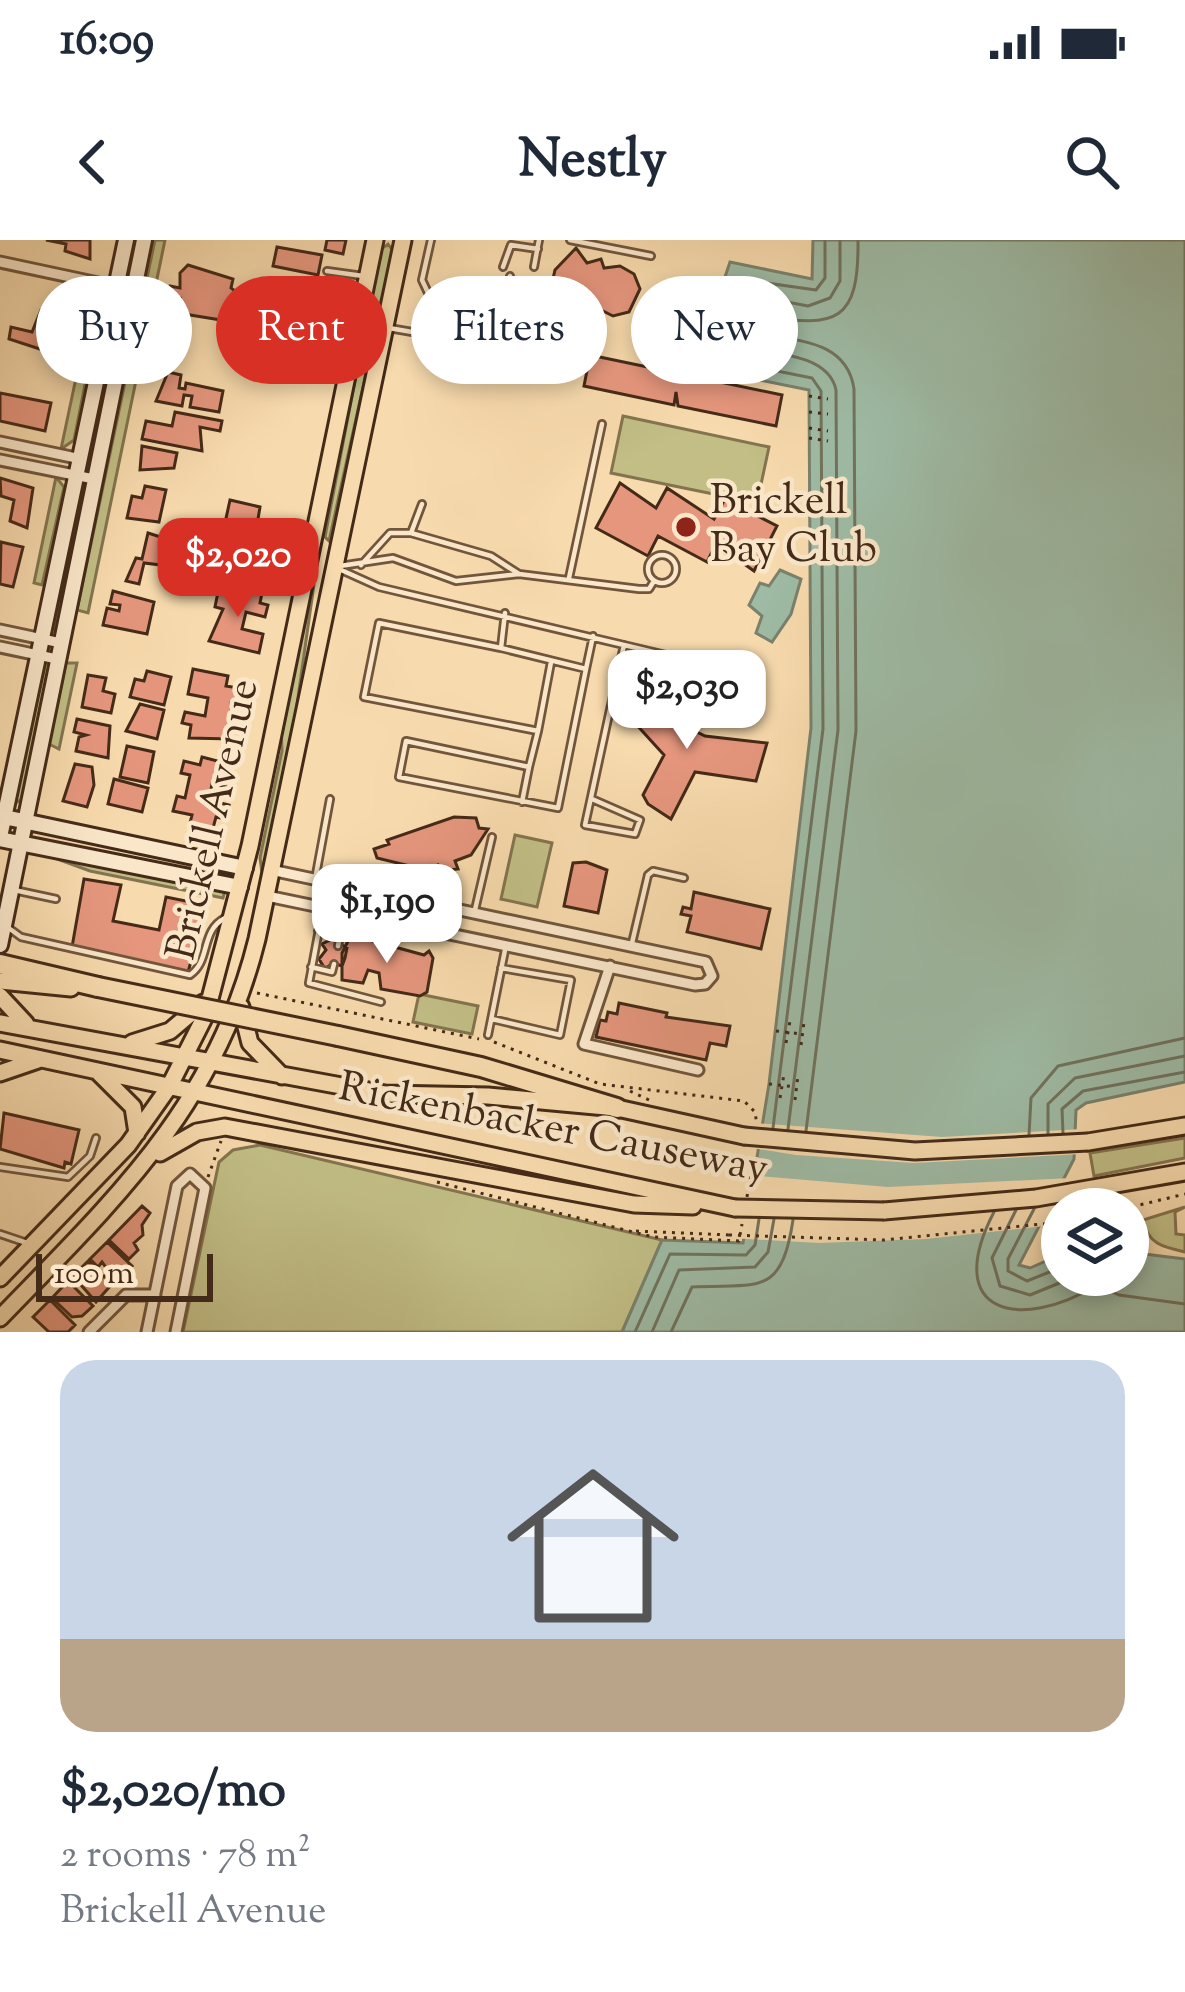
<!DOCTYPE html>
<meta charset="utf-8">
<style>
body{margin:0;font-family:"Sorts Mill Goudy",serif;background:#f2f2f3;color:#1f2937;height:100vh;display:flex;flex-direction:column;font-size:45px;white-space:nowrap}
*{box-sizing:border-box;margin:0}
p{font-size:39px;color:#747a83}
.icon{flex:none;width:66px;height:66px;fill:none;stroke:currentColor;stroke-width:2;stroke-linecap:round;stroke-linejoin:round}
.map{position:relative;height:1092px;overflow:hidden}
.side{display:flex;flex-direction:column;background:#fff;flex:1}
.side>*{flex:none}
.banner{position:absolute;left:36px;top:36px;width:1113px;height:108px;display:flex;gap:24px}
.controls{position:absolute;left:1041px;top:948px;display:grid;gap:24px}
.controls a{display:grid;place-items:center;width:108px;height:108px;border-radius:50%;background:#fff;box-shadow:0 6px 18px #0003;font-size:60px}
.scale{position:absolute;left:36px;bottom:30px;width:177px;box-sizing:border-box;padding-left:12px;border:6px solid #442a18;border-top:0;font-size:33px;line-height:42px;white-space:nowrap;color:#442a18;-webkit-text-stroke:9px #fae7ca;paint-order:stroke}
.price{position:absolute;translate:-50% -102px;padding:0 27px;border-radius:24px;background:#fff;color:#222;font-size:39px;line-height:78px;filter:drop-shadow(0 3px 6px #0008)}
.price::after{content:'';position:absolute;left:50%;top:72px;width:36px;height:27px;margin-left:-18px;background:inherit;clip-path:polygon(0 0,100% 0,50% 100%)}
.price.active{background:#d93025;color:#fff}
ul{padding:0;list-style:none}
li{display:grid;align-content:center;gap:24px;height:636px;padding:0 60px}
li span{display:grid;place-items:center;height:372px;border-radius:36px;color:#555}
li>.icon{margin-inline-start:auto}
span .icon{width:216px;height:216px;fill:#fffc;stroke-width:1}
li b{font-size:51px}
.chip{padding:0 42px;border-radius:54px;background:#fff;box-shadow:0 6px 18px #0003;font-size:42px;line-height:108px}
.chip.active{background:#d93025;color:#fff}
.status{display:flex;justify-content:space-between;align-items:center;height:84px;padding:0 60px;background:#fff;direction:ltr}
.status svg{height:33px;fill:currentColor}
header{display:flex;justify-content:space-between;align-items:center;height:156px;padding:0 60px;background:#fff;font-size:54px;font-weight:700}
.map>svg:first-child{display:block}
.green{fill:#c2be86;stroke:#83744f;stroke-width:3}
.water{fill:#9ebba5;stroke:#7a816d;stroke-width:3}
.pier{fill:#f7daad}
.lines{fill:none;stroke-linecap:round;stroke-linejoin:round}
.shore{stroke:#71725e;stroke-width:3}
.building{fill:#e5967d;stroke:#442a18;stroke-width:3}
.service-casing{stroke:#71563d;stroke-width:10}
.minor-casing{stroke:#71563d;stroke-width:15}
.secondary-casing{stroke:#442a18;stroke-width:20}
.primary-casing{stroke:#442a18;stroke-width:21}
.motorway-casing{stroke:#442a18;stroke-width:24}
.path{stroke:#442a18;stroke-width:3;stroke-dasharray:3 6;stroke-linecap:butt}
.service{stroke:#fae7ca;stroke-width:4.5}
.minor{stroke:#fae7ca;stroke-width:9}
.secondary{stroke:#fae7ca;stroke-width:14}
.primary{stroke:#f7daad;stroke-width:15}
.motorway{stroke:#f7daad;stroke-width:18}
.primary-bridge-casing{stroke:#442a18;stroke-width:21;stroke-linecap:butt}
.motorway-bridge-casing{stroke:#442a18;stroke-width:24;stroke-linecap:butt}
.path-bridge{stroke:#442a18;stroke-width:3;stroke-dasharray:3 6;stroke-linecap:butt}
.primary-bridge{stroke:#f7daad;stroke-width:15}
.motorway-bridge{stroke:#f7daad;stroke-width:18}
.poi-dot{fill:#8f2418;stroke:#fae7ca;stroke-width:4.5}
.labels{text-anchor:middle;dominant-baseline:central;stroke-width:9;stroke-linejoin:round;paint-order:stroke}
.poi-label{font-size:42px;fill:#442a18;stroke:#fae7ca;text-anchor:start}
.street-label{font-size:42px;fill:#442a18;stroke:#fae7ca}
</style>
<div class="status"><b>16:09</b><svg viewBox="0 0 49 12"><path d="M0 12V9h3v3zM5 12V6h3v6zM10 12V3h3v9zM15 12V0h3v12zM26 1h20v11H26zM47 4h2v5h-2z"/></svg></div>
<header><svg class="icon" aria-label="back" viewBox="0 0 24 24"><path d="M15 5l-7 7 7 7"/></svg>Nestly<svg class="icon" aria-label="search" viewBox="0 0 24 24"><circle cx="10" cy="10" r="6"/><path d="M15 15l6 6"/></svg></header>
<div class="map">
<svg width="1185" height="1092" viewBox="0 0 1185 1092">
<rect width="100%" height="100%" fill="#f7daad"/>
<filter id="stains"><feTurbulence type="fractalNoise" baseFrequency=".00167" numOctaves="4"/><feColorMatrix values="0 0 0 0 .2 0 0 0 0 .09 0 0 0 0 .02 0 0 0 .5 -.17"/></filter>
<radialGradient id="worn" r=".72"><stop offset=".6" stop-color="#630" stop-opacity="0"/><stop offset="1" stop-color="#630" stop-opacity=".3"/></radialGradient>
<path class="green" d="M155,0H165L88,373L77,370Z
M388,4L393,11L329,301L325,297L380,10Z
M84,100L93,104L74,200L61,209Z
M623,176L769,207L757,263L611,233Z
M56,237L64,247L42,345L34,343Z
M86,240L60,390L49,388L79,244Z
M314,344L293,493L262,633L260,618L282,511L281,487Z
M46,420L51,426L24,559L17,562L14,559Z
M66,423H77L59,509L49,504Z
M515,595L552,603L537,667L501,659Z
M41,613L203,643L225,650L223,658L90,631Z
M419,754L478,766L472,794L413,782Z
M1185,898V918L1094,936L1090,913Z
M260,905L662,1000L622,1092H183L219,922L233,910Z
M1185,967L1175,972L1176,994L1185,995V1012C1162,1007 1148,1004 1143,980Z"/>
<path class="water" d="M813,0H1185V842L1086,863L1076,870L1074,919L1019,1025L1030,1028L1062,1014V1035H1128V1012L1185,1019V1092H622L662,1000L743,1003L769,844L811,488L809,150L695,127L730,22L812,39Z
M780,330L801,339L791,374L772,402L756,393L762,376L749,365L760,343L769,346Z"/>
<path class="pier" d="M755,883L942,897L1081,889L1082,914L914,923L796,915L752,908Z
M748,935L888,947L1071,938L1045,986L926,999L819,1003L730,998H738Z"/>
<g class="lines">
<path class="shore" d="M773,888L823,489L821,151L812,138L717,119L713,113L738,39L816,50L825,38V0
M788,889L838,490L836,150C828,112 769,114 736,107L732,101L750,55L808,66L830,58L840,41V0
M806,891L856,491L854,149C847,101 799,101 760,94L756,88L763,76C837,88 859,82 858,0
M1063,893L1062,869L1083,851L1185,832
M1048,894V864L1075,838L1185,816
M1029,895L1031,858L1058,826L1185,798
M1034,969L1008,1019V1031L1027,1041L1062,1027
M1016,970L992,1018L1000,1046L1030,1055L1079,1035
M994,972C941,1074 1020,1092 1097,1045L1119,1055L1185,1064
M635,1092L670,1014L746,1015L755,1005L759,979
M652,1092L679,1030L755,1027L768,1012L774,979
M671,1092L692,1047C757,1043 781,1059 793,980"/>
</g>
<path class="building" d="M46,0H90V19L65,11L66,4Z
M327,0H346L343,14L325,10Z
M277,7L322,15L318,35L273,26Z
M576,8L587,23L601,19L604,28L620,26L634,34L640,49L629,72L613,76L595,67L590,73L581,64L567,79L555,62L552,43L555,30Z
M188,25L233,39L231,48L240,55L232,72L224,69L221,80L172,72L180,58L168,55L170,46L180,48V33Z
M41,70L57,72L49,112L9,99L11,87L32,92Z
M590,115L782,155L776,186L678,166L676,152L674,165L584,146Z
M168,132L181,135L179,148L185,149L186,143L223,151L219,172L190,167L192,156L184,155L182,166L156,161Z
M0,153L51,163L45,191L0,181Z
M175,172L222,181L220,191L200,187L202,211L142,199L146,181L172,186Z
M142,206L177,213L174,228L140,230Z
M0,238L33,248L27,288L10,281L14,260L1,256Z
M620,243L656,268L667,248L714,279L725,259L777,286L754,331L716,304L707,322L658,296L648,316L596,288Z
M145,246L166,250L159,282L127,278L132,256L142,258Z
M230,260L260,267L258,279L277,283L274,295L267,294L263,313L272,315L268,330L250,326L248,335L228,331L230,318L219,315L222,304L241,308L246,287L225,283Z
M148,293L167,299L161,325L144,323L139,344L126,341L136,318L142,319Z
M1,302L23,307L13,347L0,344Z
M241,348L262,353L260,363L268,365L265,377L246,372L242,389L263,394L259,413L209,401L223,369L215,367L218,352L238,357Z
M113,351L154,362L147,394L103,385L107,368L119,371L120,365L110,364Z
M193,429L228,436L226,446L244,449L241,465L231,463V499L189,498L191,485L182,483L185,472L205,476L208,458L188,454Z
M147,431L171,437L164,465L130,457L135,439L144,441Z
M88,435L106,438L103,451L115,454L111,473L82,467Z
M646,442L687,487L705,496L767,503L756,541L695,532L671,579L648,564L643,555L664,515L624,471Z
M140,464L164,470L157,499L126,491Z
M77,479L110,486L108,518L76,511L79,497L86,495L74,492Z
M127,506L154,512L148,543L120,537Z
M202,517L229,524L227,532L233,533L230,548L212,544L209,560L229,565L225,579L216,577L213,588L190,583L192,575L173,571L177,556L185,558L190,535L181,533L184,521L200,525Z
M75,524L92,527L94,545L87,567L63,561Z
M114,539L148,548L142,572L108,564Z
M454,577L476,578L479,588L488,589L471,615L455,621L458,629L441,631L438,625L426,630L377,618L374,609L389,604L387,600Z
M586,622L607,630L598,673L564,666L573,623Z
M84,639L121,645L113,681L159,690L166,657L201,664L206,670L188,732L72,707Z
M694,652L770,669L761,709L687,692L691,676L681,674L683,667L691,669Z
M351,695L424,715L429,711L433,718L427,752L420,756L381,749L379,733L368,730L363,743L342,740V713Z
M332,699L347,708L345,718L342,726L333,723L325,729L319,719L326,710L322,704Z
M619,763L667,773L666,777L730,786L726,806L710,803L706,820L596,797L600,780L606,781L608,772L617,774Z
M4,873L79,890L71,924L65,922L64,928L0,909Z
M142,966L150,973L142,985L143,995L134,1003L138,1010L129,1019L109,1000Z
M107,1002L132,1026L116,1041L102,1022L98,1027L90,1019Z
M88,1021L100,1033L99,1041L104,1036L112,1044L96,1062L73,1036Z
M68,1041L93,1066L82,1076L72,1077L52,1058Z
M50,1060L75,1085L68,1092H49L33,1077Z"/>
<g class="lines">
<g class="service-casing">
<path id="service" d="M431,0L422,40L430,57L511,78L521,75L530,48
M570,0L651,16
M503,27L511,5L538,9
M534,27L539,0
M327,31L363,36
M510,36L506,58L526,66
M389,88L418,93L439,110L564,134L569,109
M418,93L436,80L466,84L460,114
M491,120L496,91
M527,127L532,97
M411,293L491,316L519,334
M648 329a14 14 0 1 1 28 0a14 14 0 1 1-28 0Z
M361,325L390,293H411L422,264
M340,326L393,318L456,341L519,334L639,349H649L654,341
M339,329L379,347L683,419L693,433L702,466L724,475L742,463L743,444L729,428L688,423
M569,338L602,184
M501,408L379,383L364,457L538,491L529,527L406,501L399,537L558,568L586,429L501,408L505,373
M586,429L593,396
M538,491L551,422
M592,559L640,580L635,594L585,585L624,405
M522,562L529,527
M315,640L330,559
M14,650L56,659
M323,668L309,743L381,762
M474,674L492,597
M10,689L21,697L190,735C211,721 200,691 225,678
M318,691L340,696L338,706
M632,703L648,635L653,631L684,638
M311,727L332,732L334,724
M492,779L560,795L571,740L501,728
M488,795L506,705
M0,927L68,937L90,916L96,898
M0,994L27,1003"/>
</g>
<g class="minor-casing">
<path id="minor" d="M0,22L117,47
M0,202L81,219
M0,220L94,239
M0,390L61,403
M0,407L57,419
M267,656L695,745L705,744L712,736L706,722L271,630
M610,726L584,804L698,830
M89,1092L126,1055H155
M147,1092L177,946L190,934L205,948L176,1092"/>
</g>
<g class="secondary-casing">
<path id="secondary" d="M0,576L245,628
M0,597L126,0
M0,599L240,647
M0,705L144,0"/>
</g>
<g class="primary-casing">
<path id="primary" d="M0,741L71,748
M0,756L26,784
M241,767L250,803L282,836
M0,783L385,854L488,856L617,868L744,896
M132,803L170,791L203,763
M0,810L735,968
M0,833L38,820
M99,833L133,867L137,893
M1088,902L1185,886
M160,913L197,892L225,887L634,964L693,966
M884,971L1036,958L1185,932
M0,1038L128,905L169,847L206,774L250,606L375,0
M0,1078C115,959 216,866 257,699L403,0"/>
</g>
<g class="motorway-casing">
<path id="motorway" d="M0,724L98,747
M338,796L481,827L617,868"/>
</g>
<path class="path" d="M809,156L828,159
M809,172L828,174
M809,188L828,191
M809,198L828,201
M257,753L479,799
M776,791L802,794
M494,802L600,844L744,861L755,872L757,885
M786,803L790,781
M801,805L804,782
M769,844L796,847
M630,851L649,860
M780,858L784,834
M795,860L798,835
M208,937L221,901
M437,942L653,997L739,1001L742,984
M747,957L754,913
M1123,969L1185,954
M636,991L729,995"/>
<use href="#service" class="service"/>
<use href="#minor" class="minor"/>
<use href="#secondary" class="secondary"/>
<use href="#primary" class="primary"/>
<use href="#motorway" class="motorway"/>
<g class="primary-bridge-casing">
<path id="primary-bridge" d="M744,896L915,911L1088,902
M735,968L884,971"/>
</g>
<g class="motorway-bridge-casing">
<path id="motorway-bridge" d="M98,747L338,796"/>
</g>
<path class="path-bridge" d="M729,995L884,1000L1062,982"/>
<use href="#primary-bridge" class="primary-bridge"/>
<use href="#motorway-bridge" class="motorway-bridge"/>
</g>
<circle class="poi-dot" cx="686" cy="287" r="12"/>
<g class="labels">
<g class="poi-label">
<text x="710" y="263">Brickell<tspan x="710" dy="48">Bay Club</tspan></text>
</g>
<g class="street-label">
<text transform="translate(215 580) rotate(-77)">Brickell Avenue</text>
<text transform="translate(553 890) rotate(11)">Rickenbacker Causeway</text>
</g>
</g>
<rect width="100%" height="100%" filter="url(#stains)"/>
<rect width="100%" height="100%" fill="url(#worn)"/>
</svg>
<div class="controls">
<a><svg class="icon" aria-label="layers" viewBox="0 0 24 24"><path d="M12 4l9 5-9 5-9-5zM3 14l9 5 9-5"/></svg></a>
</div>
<div class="scale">100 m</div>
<b class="price active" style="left:238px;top:380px">$2,020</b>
<b class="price" style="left:687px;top:512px">$2,030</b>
<b class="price" style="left:387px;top:726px">$1,190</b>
<div class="banner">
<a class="chip">Buy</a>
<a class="chip active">Rent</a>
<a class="chip">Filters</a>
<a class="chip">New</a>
</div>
</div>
<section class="side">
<ul>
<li><span style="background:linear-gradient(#c9d6e8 75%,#b9a48a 0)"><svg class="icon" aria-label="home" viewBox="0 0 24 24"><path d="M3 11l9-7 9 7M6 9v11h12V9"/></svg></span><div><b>$2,020/mo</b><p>2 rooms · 78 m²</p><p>Brickell Avenue</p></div></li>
</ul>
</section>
